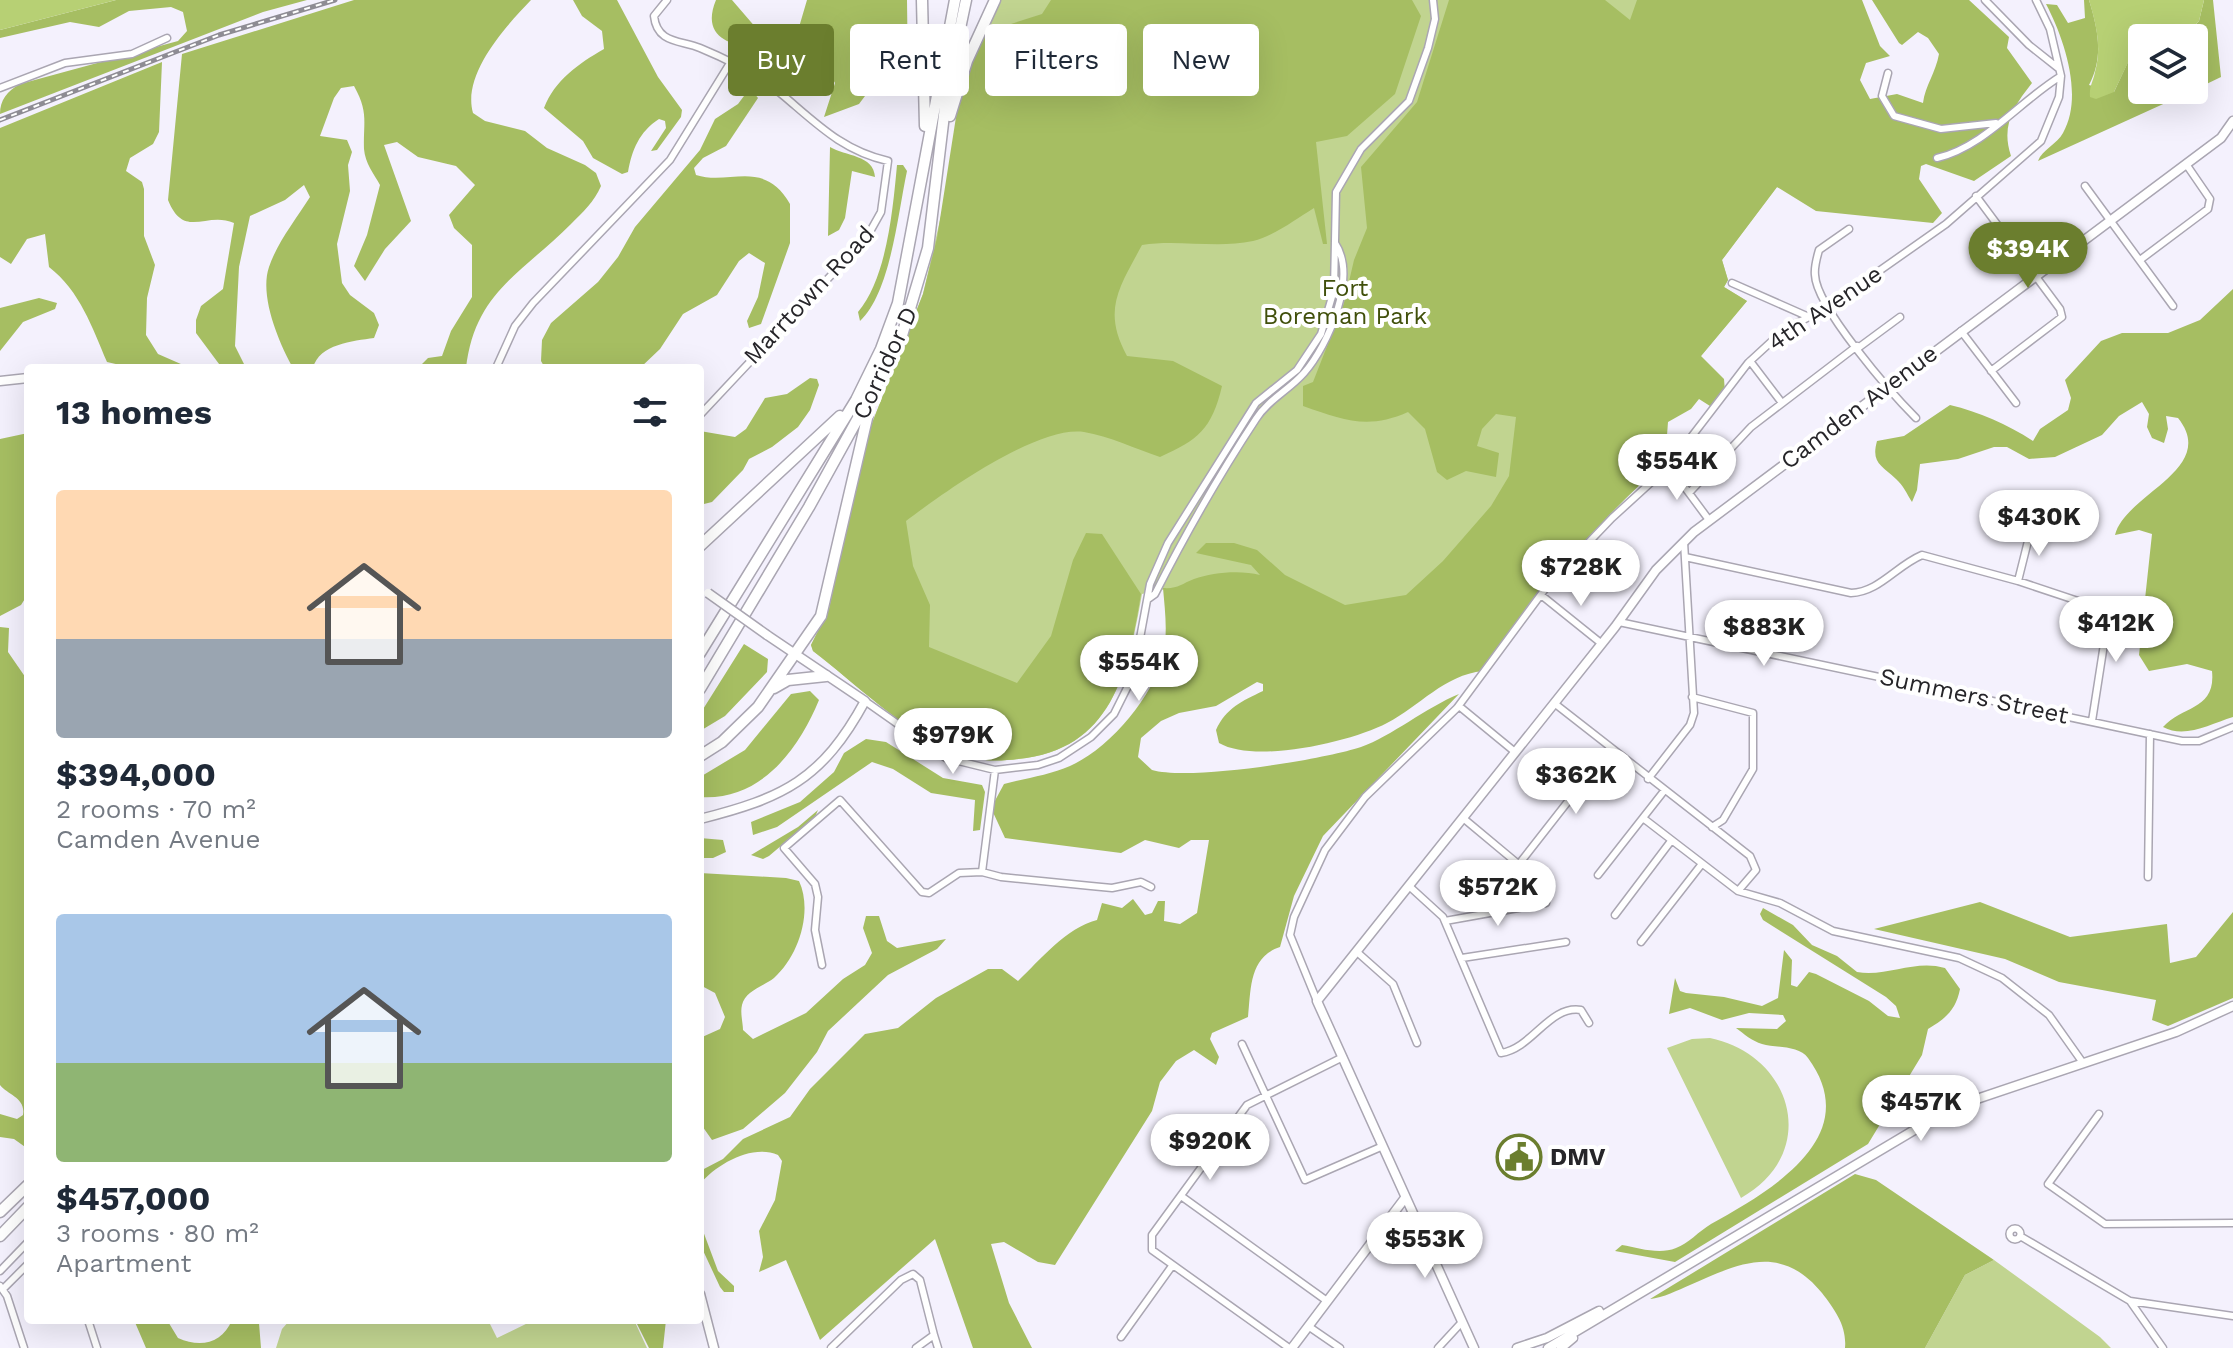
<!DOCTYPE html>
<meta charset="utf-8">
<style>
body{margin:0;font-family:"Work Sans",sans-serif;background:#f6f6f7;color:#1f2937;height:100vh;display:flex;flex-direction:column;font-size:30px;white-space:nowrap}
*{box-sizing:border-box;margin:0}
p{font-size:26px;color:#747a83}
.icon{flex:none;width:44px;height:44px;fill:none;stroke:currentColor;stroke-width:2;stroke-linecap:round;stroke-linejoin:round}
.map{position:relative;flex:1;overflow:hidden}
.sheet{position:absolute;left:24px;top:364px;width:680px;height:960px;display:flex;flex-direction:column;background:#fff;border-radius:8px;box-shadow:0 8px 32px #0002}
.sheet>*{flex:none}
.top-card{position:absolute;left:728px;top:24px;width:760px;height:72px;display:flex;gap:16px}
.controls{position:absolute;left:2128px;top:24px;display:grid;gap:16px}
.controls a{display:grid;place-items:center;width:80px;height:80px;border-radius:8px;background:#fff;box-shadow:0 8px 32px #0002;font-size:40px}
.price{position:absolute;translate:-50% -68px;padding:0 18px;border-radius:28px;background:#fff;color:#222;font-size:26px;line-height:52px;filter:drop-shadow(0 2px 4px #0008)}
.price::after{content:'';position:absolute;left:50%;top:48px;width:24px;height:18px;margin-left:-12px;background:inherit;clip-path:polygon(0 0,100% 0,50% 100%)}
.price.on{background:#6b7e2e;color:#fff}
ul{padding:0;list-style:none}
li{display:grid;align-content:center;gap:16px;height:424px;padding:0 32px}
li span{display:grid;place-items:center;height:248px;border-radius:8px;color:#555}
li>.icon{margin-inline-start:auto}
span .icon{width:144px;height:144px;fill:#fffc;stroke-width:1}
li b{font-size:34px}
h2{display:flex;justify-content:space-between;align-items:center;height:96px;padding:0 32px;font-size:34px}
.pill{padding:0 28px;border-radius:8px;background:#fff;box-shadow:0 8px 32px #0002;font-size:28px;line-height:72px}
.pill.on{background:#6b7e2e;color:#fff}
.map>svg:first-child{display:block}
.green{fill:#c1d490}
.forest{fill:#a6be62}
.water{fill:#b7d074}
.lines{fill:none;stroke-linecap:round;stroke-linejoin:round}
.street-casing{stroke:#aaa6b2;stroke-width:9}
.secondary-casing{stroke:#aaa6b2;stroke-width:11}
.highway-casing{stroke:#aaa6b2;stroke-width:13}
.street{stroke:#fff;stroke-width:6}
.secondary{stroke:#fff;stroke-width:8}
.highway{stroke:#fff;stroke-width:10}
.rail-casing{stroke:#8e8c94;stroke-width:5}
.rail{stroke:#fff;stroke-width:2;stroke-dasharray:6;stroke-linecap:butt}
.secondary-bridge-casing{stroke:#aaa6b2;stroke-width:11;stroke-linecap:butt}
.secondary-bridge{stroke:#fff;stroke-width:8}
.labels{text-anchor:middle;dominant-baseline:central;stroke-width:8;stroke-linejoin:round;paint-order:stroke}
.park-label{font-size:24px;fill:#41500b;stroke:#fff}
.street-label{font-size:24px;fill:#262529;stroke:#fff}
.poi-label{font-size:24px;font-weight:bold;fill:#262529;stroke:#fff;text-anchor:start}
</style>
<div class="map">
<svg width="2233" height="1348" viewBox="0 0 2233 1348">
<rect width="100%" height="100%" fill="#f4f1fd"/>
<path class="green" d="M1000,0H1851L1814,201L1777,187L1722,260L1728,280L1724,287L1747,301L1650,417L1428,640C1339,614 1234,570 1142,594C1128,672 1112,750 1018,759C996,762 973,761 952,752C904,730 855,683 813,651L811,645L829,609L863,446L923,294L983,33Z
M1710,1038C1793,1055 1821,1153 1741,1198L1667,1048L1692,1039Z
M1994,1260L2100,1337L2111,1348H1925L1965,1275Z
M290,1320H488L497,1338L534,1320H634L647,1348H276L282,1329Z"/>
<path class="forest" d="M116,0H307L263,12L0,114C0,100 7,91 20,84L178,41L187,31L183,12L171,7L129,11L99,27L70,22L0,38V30Z
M354,0H531C505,27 462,74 473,113L485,121L525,131L547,148L585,165L596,173L601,186C594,202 583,212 571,224C521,274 475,292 466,368H418L428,358L442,356L451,331L472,297V245L454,228L449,215L475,185L456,166L418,157L397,142L384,145L411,221L385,249L365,281L354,266L367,235L380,185C374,174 365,163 364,149C363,122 369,113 354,86L341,88L334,98L320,136L347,140L352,152L348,165L350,191L337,244L342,283L350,295L374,313L379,325L374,338C353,341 319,344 313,368H293C279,343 259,296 269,267C277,243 296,219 310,197L304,185L285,200L250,216L239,267L235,346L246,368H222L196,333V320L201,306L223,289L234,223C206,211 184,240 168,200L182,54Z
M573,0H617L658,77L682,110L681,117L657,150L651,151L666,128L665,121L659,119C639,132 632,150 628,172L622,174L593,158L583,141L544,108C555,80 578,64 604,49L602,31L582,16Z
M716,0H732L757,29L785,42L797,34L807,0H907L908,81L899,90L874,84L859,104L824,117L835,83L828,71L816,76L766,71L753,48C725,44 702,34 716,0Z
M1051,0H1412L1421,16L1395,94L1347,136L1316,142L1327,244H1323L1314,208C1296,219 1274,236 1253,241C1216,249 1178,239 1142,245C1119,288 1102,310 1127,356L1173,361L1222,386C1212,429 1198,440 1160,457C1136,449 1109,436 1084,432C1038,425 943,493 906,521L913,566L930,605L929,647L1017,683L1051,636L1073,560L1086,533L1102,534L1141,594C1128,672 1112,750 1018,759C995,762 973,761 952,752C901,729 856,684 813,651L811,645L829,609L863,446L923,294L937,238L959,98L983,33L1042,14Z
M1449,0H1605L1630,20L1637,0H1862L1880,46L1890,56L1866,63L1860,80L1870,99L1897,94L1923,103C1925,86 1936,72 1939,54L1928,38L1918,32L1902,45L1899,43L1872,0H1969L2009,37L2007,48L2032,83C2013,107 2001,126 2011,156L1974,181L1926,164L1921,166L1919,179L1942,213L1933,223L1816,211L1777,187L1722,260L1728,280L1724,287L1747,301L1701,356L1724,379L1725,392L1710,406L1699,399L1691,409L1668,422L1665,462C1590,528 1541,591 1483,671C1444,675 1420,706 1387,723C1351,742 1255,764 1219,743L1216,730C1226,708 1242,701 1263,691V684L1257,682L1216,706L1179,713L1161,721L1141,738L1138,757L1152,770C1191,781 1321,760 1361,747C1392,736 1425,708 1459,694L1323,836L1294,896L1280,947C1249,957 1251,989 1248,1017L1212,1033L1210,1039L1219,1057L1216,1065L1194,1050L1176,1061L1160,1082L1152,1111L1055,1265L1038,1262L1004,1242L991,1244L1009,1303L1032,1348H973L935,1239L820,1340L786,1260L759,1272L763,1257L759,1231L775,1200L782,1161L778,1155C752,1144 717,1164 700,1184V1171L723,1159L743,1139L790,1117L810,1089L865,1034L898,1028L936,998L988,969H1002L1018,981C1041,959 1066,928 1097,920L1102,903L1122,908L1133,899L1145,915L1152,913L1158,901H1165L1164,921L1180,924L1197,913L1209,840H1191L1179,848L1145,840L1121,853L1005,838L991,808L1004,784C1026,778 1050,775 1070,766C1109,749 1153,697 1163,656C1168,633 1165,611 1163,588C1178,589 1181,584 1194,579C1213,572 1241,570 1260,575L1251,565L1196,553L1206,543H1234L1257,550L1285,575L1345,605L1406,595L1443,561L1491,506L1509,476L1516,417L1496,414L1482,429L1477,446L1499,453L1496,477L1466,471L1447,480L1437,472L1425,429L1408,412C1368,430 1343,420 1303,406V386L1313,382L1344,303L1354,260L1367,228L1361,167L1417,102Z
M2084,0H2089C2098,29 2104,57 2089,85L2114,92L2133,51L2142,55V90H2194L2038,161C2042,150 2057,144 2063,133C2084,96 2064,38 2046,4L2057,5L2068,23L2085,18Z
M2204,0H2213L2221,77L2194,90V38H2183L2199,21Z
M162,62L159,132L153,144L130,158L126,171L142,182L144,189V236L155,265L147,298L146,335L158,354L190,368H133L107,362C92,327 80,291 49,267L45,234L27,239L11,264L0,257V128Z
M750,88L758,98L726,146L703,158L694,168L696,175C729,186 764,158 790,204V243L761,324L749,328L747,321L758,297L765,263L749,253L739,261L717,295L683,314L660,349L640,368H545L541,361L542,340L551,323L598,282L618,257L635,227L700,150L715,119L738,104Z
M830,147C845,156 874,155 875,177L852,171L845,218L839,230L828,236Z
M897,165H903L907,171C898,212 891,292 860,321L858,312C887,278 893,208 897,165Z
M2233,289V717C2210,724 2185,739 2163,727C2183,705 2216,710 2212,671L2187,664L2149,671L2139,655L2152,534L2139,530L2115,535C2125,494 2219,469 2178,418L2166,416L2168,429L2164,443L2152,438L2147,427L2149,414L2142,402L2119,416L2102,435L2055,457L2029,459L2007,447H1994L1958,459L1920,464L1917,490L1912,502C1907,494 1903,485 1896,479C1881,465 1871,463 1877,441L1904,436L1950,405C1979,412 2007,424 2033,441L2040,429L2068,410L2071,398L2065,380L2101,341L2122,333H2168L2200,320Z
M39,298L57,303L55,309L23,322L0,351V308Z
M810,378L817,379L819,385L810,410L798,427L772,447L749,459L743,470L712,502L700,505V431L735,437L746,429L765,398L787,394Z
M28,433V594L21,605L0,616V439Z
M0,627L9,628L8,652L28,681V1149L14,1139L0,1137V1114L17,1119L23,1115C26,1098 8,1095 0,1085Z
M744,644L768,659L767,672L725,716L700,731V714Z
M810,691L819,700C798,751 760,801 700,797V777L745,750L791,694Z
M866,739L886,742L943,778L982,785L985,792L980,830L973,831L975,800L931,793L893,769L872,762L777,827L753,835L751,822L800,802L834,772L844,753Z
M818,810L815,817L769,856L763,859L751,855L798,827Z
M700,838L723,840L726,852L713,858H700Z
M700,873L786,878L799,881C813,911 799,956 774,978C764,986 745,991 742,1005C740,1013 743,1023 743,1030L753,1039L806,1013L843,979L865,965L872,953L863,928L866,916H879L887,941L897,948L946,939L937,949L888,975L828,1031L817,1052L785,1093L743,1129L712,1140L700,1123V1038L720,1029L725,1017L715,993L700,985Z
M1980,902L2070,937L2167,924L2170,963L2196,957L2233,912V998L2168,1026L2152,1020L2156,1000L2059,982L2005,959L1874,929Z
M1763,908L1793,925L1812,945L1837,956L1857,972C1888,977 1915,959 1945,968L1960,989C1956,1010 1945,1019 1928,1029L1922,1055L1868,1144L1675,1262L1615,1251L1622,1245C1639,1248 1659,1255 1676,1248C1688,1244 1699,1231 1711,1224C1770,1191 1866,1137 1808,1058C1799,1045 1775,1048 1762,1044C1752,1041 1744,1034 1736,1028L1777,1029L1786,1021L1783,1015L1749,1013L1722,1020L1690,1008L1669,1014L1675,978L1680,991L1686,993L1724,997L1762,1006L1778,998L1784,950L1792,960L1791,985L1797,987L1809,972L1816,974L1869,1001L1888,1016L1900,1018L1896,1006L1886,997L1763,920L1760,914Z
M1855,1174L1876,1180L1994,1260L1965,1275L1925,1348H1845C1847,1326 1835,1310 1822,1293C1781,1243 1740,1263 1690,1285C1678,1290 1663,1298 1650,1299Z
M700,1223L718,1271L734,1286V1292H724L720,1287L700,1244Z
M134,1320H167L178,1338C200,1348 222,1344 232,1320H271L259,1323L261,1348H146Z
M635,1320H666L663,1348H649Z"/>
<path class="water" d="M0,0H116L0,30Z
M2089,0H2204L2199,21L2183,38H2142V55L2133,52L2114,92L2096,99L2090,97C2089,86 2093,82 2095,72C2102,47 2096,24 2089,0Z"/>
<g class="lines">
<g class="street-casing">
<path id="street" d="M667,0L654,16C657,44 681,40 700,48C729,60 761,76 785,97C819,126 844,151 888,161L881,212L867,237L700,415
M1985,0L2029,45L2058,68
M1888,73L1882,96L1894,116L1941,129L1996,123
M0,88L65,63L132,54L167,38
M1937,158C1984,147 2020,101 2061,76
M2085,186L2173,306
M1976,196L2060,309L2062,317L1991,371
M1849,229L1819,250C1817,257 1814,267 1815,275C1816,307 1892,394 1916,418
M2140,260L2208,209L2210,199L2186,164
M1732,283L1809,317
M1961,331L2016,403
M1858,348L1900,317
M1750,361L1782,403
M496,368L515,326L533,303L670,160L730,63
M1669,466L1709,520
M1689,493L1751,427L1857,346
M1685,557L1851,593C1879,592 1896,566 1922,555L2018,581L2102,609L2107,625L2092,721
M2018,581L2031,529
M1541,595L1602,644
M1148,599L1155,594C1185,535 1219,475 1256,419C1268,400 1289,390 1304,373C1328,346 1358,277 1335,243
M1619,622L2182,741H2199L2233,727
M1692,697L1753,713V769L1723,820L1712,827
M865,701L946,758L995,770L1038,765L1059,758L1091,737L1114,714L1133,676L1150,584L1168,543L1256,403L1297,370L1321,334L1334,290L1336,192L1361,149L1409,101L1428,48L1435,19L1433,0
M1554,703L1750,856L1756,870L1738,891
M1459,706L1515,752
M1648,779L1690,725L1694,713L1684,542
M1463,818L1529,873
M1643,818L1738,891L1780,903L1833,931L1959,958L2002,978L2049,1015L2083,1063
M1519,864L1609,749
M982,872L995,770
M1598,875L1664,791
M2148,877L2150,734
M1409,886L1443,917L1501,1053C1533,1048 1549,1005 1581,1010L1589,1023
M1615,915L1671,841
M1445,921L1546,903
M1641,942L1701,865
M1357,952L1393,984L1417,1043
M1462,958L1566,942
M822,965L815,930L818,897L815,884L784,848L840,800L922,892L929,893L959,873L982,872L1001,877L1091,886L1112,888L1141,882L1151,887
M1317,1001L1290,935L1294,917L1325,850L1365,797L1457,708L1548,585L1612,518L1669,466L1748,363L1785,329L1825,309L1946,224L2041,141L2059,97L2061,76L2050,29L2036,0
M1242,1044L1305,1180L1383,1146
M2099,1114L2048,1184L2105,1224L2233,1223
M1181,1196L1327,1301
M2009.5 1234a5.5 5.5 0 1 1 11 0a5.5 5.5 0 1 1-11 0Z
M2020,1236L2130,1301L2233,1316
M0,1271L28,1242
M0,1286L7,1296L24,1348
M3,1289L28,1264
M2130,1301L2163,1348
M88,1320L97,1348
M1308,1326L1340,1348
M1121,1337L1172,1266
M831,1348L901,1280L913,1274L920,1280L934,1335
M916,1348L934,1335L938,1348
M1289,1348L1152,1250V1235L1247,1105L1343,1057
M1438,1348L1462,1322"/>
</g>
<g class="secondary-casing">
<path id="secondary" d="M0,381L28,378
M700,819C783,798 822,780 865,701L767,635
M700,1294L714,1348
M1292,1348L1405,1198
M1474,1348L1317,1001L1615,627L1656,570L1694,532L2221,138L2233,121
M1517,1348L1547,1338L1599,1311
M1548,1348L1953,1107L2176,1032L2233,1006
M1561,1348L1573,1338"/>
</g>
<g class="highway-casing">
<path id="highway" d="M922,0L925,126
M950,116L967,61L995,0
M700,546L840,416
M700,653L856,400L881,349L898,303L955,0
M774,688L788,680L826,676
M700,689L809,507L900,342L928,248L947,90L966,0
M700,756L722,742L758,707L821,616L868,414
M0,1212L28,1185
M0,1236L28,1207"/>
</g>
<use href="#street" class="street"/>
<use href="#secondary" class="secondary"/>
<use href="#highway" class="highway"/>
<g class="rail-casing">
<path id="rail" d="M0,120L219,35L335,0"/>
</g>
<use href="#rail" class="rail"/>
<g class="secondary-bridge-casing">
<path id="secondary-bridge" d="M708,593L767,635"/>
</g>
<use href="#secondary-bridge" class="secondary-bridge"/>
</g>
<defs>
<g id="civic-ring" transform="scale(2.3)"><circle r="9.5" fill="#fff" stroke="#6b7e2e" stroke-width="1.5"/><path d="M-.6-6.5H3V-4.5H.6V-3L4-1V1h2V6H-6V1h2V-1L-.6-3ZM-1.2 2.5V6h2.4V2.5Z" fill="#6b7e2e"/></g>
</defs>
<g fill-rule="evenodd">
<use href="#civic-ring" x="1519" y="1157"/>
</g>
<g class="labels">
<g class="park-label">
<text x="1345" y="288">Fort<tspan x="1345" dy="28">Boreman Park</tspan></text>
</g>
<g class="street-label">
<text transform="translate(809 295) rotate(-47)">Marrtown Road</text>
<text transform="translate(1825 308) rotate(-34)">4th Avenue</text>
<text transform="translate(885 363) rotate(-65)">Corridor D</text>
<text transform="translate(1859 407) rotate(-37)">Camden Avenue</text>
<text transform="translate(1974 696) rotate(12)">Summers Street</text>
</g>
<g class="poi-label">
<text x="1550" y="1157">DMV</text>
</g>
</g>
</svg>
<div class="controls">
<a><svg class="icon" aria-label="layers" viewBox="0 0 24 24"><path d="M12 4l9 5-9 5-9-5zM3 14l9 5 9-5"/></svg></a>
</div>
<b class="price on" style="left:2028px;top:290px">$394K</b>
<b class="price" style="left:1677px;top:502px">$554K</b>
<b class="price" style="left:2039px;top:558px">$430K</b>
<b class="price" style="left:1581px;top:608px">$728K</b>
<b class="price" style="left:2116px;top:664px">$412K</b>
<b class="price" style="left:1764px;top:668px">$883K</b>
<b class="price" style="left:1139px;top:703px">$554K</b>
<b class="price" style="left:953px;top:776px">$979K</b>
<b class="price" style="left:1576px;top:816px">$362K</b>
<b class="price" style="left:1498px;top:928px">$572K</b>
<b class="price" style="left:1921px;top:1143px">$457K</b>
<b class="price" style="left:1210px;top:1182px">$920K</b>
<b class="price" style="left:1425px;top:1280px">$553K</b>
<div class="top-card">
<a class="pill on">Buy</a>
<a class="pill">Rent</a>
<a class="pill">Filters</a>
<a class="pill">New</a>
</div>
<section class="sheet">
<h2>13 homes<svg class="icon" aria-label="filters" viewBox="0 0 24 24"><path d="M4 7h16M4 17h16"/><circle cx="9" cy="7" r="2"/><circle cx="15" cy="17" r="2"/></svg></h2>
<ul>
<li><span style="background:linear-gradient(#ffd9b3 60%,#9aa5b1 0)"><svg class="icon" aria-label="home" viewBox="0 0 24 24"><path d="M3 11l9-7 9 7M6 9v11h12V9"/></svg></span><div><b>$394,000</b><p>2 rooms · 70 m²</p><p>Camden Avenue</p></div></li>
<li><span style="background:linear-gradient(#a9c7e8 60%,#8fb573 0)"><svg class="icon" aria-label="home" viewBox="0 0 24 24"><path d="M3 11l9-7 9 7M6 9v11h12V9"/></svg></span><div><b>$457,000</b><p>3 rooms · 80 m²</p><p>Apartment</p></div></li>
</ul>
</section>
</div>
